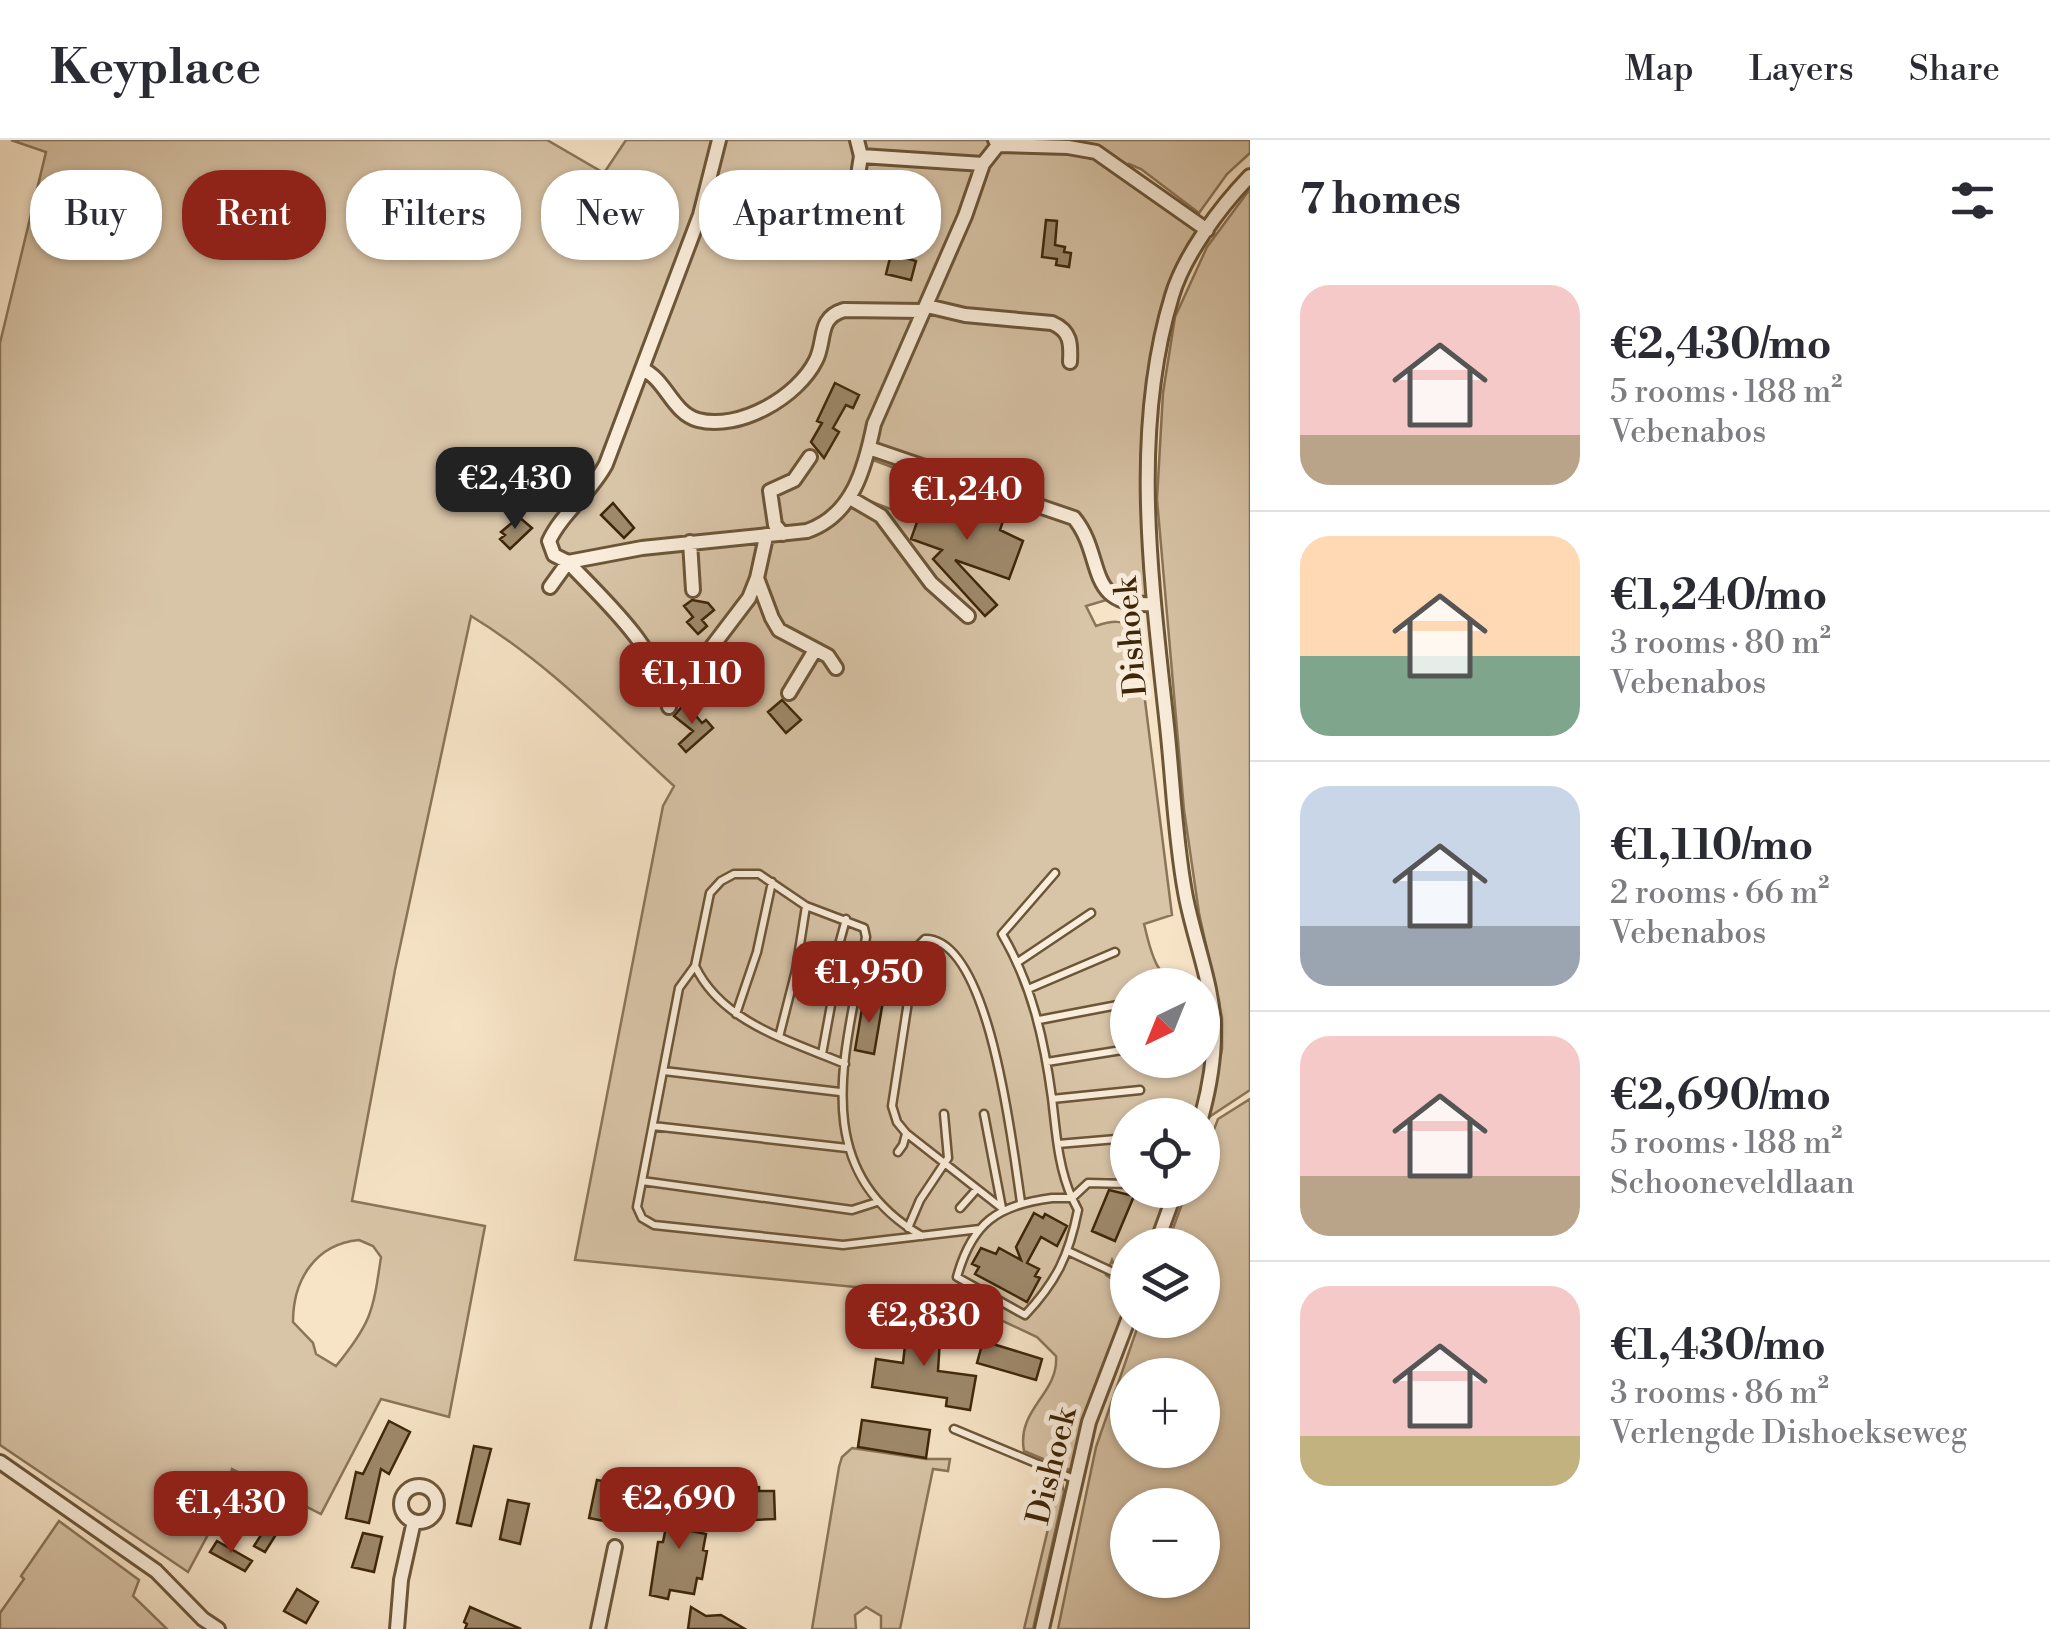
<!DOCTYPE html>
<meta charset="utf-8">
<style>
body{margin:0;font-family:"Libre Bodoni",serif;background:#f2f2f3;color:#2b2b33;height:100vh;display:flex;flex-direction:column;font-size:38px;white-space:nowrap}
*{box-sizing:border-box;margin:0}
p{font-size:32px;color:#7c7c81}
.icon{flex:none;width:55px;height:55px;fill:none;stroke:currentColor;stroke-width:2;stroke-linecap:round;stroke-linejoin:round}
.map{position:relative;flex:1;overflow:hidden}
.sheet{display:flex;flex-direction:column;background:#fff;width:800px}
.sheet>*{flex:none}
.guide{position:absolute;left:30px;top:30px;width:950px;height:90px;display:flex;gap:20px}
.needle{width:65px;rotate:223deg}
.tools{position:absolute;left:1110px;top:828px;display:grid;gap:20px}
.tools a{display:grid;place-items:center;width:110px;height:110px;border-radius:50%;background:#fff;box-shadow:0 2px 8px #0004;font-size:50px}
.price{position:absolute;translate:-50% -85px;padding:0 22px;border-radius:20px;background:#8f2418;color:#fff;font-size:32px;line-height:65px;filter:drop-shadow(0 2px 5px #0008)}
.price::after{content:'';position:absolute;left:50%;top:60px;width:30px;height:22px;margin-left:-15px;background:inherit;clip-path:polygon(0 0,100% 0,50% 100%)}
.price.active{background:#222;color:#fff}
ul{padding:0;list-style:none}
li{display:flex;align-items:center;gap:30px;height:250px;padding:0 50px}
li+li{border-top:2px solid #e1e1e2}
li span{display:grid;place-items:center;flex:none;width:280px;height:200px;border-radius:30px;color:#555}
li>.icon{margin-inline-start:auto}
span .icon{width:120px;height:120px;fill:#fffc;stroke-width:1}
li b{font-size:42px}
h2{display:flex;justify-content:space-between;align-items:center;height:120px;padding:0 50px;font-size:42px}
.tag{padding:0 35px;border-radius:40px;background:#fff;box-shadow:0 2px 8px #0004;font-size:35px;line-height:90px}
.tag.active{background:#8f2418;color:#fff}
header{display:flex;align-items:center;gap:60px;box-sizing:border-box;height:140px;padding:0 50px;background:#fff;border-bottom:2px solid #e1e1e2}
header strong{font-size:48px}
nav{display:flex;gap:55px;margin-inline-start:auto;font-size:35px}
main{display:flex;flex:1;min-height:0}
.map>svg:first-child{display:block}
.green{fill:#d8c4a7;stroke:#8b7558;stroke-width:2.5;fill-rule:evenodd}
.building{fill:#9e896b;stroke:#3e2608;stroke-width:2.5}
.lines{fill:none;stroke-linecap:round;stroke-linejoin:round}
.service-casing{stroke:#6c5638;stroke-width:11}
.minor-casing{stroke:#6c5638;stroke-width:18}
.service{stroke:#faeddb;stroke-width:6}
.minor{stroke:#faeddb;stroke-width:12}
.labels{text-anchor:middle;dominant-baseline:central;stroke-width:10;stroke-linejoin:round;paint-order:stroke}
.street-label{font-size:32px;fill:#3e2608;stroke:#faeddb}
</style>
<header>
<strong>Keyplace</strong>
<nav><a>Map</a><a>Layers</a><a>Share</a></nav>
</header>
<main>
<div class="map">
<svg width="1250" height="1489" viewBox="0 0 1250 1489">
<rect width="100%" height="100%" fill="#f7e4c7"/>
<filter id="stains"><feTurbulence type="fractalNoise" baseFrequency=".002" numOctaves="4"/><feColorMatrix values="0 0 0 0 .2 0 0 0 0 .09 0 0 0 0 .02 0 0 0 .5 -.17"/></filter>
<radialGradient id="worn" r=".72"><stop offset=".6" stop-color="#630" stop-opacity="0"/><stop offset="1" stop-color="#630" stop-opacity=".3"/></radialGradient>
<path class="green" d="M11,0H547L604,33L626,0H1250V13L1227,34L1199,73L1141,29L1129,24L1118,31L1199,89C1187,109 1175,129 1167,151C1139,227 1138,374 1147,456L1123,455L1086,466L1096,486C1111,481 1122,479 1136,489L1172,775L1144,784C1151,810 1155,846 1190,841L1192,845H1128V920H1202L1203,865C1213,902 1204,939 1195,975H1128V1050H1169L1149,1105H1128L1127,1128L1115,1127L1112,1120L1106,1135L1127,1149V1169L1100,1237L1072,1331L1024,1311C1016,1269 1059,1254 1056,1216L1037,1197L949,1156L575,1120L663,666L674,646C608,586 547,522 471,476L395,830L352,1061L485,1086L449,1277L381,1259L321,1374L232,1329L219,1374L188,1432L0,1305V203L46,12ZM873,320L916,336L901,373L859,357ZM359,1100L373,1106L381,1117C373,1171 372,1182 336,1226L316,1214L313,1203L293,1182C293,1139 316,1104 359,1100Z
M1250,49V950L1209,977L1222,909V878L1199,773L1184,670L1157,359L1163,253L1175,177L1207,107Z
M1250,959V1489H1058L1096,1307L1140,1180H1202V1105H1167L1187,1050H1202L1204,994L1212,995L1218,979ZM1128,1235H1202V1310H1128ZM1128,1365H1202V1440H1128Z
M852,1308L926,1319H950L948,1331L933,1329L900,1489H881V1476L866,1467L855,1475L856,1489H812L839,1327L842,1317Z
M1059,1343H1062L1064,1352L1033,1489H1024Z
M59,1381L139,1440L133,1456L167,1489H0V1473L24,1439L21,1436Z"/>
<path class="building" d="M1046,80L1057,81L1055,105L1065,107L1064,112L1071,113L1069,127L1056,125L1057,119L1042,117Z
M891,114L916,121L911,140L886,134Z
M835,243L859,255L853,268L846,265L833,288L839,292L824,318L811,302L822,283L817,281Z
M928,351L977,369L979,365L1005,375L1000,390L1023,401L1009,439L955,420L997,465L985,476L933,419L942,410L911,399Z
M613,363L634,388L624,398L601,375Z
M519,377L532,388L510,409L500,399L505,395L501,392Z
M692,460L708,463L714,470L702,480L707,486L698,494L687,482L693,477L684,466Z
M782,560L801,580L786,593L768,572Z
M685,563L702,583L706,580L713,588L686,612L679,604L693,591L674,576Z
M864,857L883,861L874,914L855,910Z
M1109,1050L1134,1056L1115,1101L1092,1091Z
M1034,1073L1043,1078L1045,1074L1067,1086L1057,1106L1041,1097L1027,1123L1039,1129L1035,1136L1040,1138L1027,1162L975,1134L979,1127L972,1124L981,1108L996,1114L999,1108L1021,1120L1016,1107Z
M908,1179L941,1183L938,1231L976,1236L970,1270L946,1266L947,1258L872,1247L876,1219L903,1223Z
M983,1201L1042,1219L1036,1240L977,1223Z
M862,1280L930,1290L926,1318L858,1307Z
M389,1281L410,1292L389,1334L381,1329L369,1383L346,1378L356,1332L363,1334Z
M474,1306L491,1309L471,1386L457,1383Z
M597,1340L617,1344L609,1382L589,1378Z
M759,1347V1351H774L775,1379L733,1381V1377L718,1378L717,1350Z
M674,1348L693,1352L686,1390L706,1394L703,1410L707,1411L702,1439L697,1438L694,1454L670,1450L668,1459L650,1455L658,1402H663Z
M508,1360L529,1364L520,1404L500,1399Z
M280,1365L295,1374L284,1391L280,1388L265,1412L254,1406Z
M363,1393L382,1397L374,1432L352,1427Z
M217,1401L252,1421L245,1431L210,1412Z
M297,1449L318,1462L306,1483L284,1471Z
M470,1467L521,1489H465L467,1484L464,1482Z
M691,1467L706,1476L721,1475L745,1489H688Z"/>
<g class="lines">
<g class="service-casing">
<path id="service" d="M1055,733L1002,794C1032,845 1044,899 1052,958C1056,991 1058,1027 1072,1058L1088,1043L1128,1044
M1018,822L1091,773
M695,826C722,883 791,901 845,924
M831,834L846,779
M1028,849L1115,812
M736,874L757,812L772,742
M1039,880L1128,863
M779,897L796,830L806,766
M822,914L831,865
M1047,922L1128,909
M664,931L840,952
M1052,959L1140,950
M984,974L1002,1068
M653,986L847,1008
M1058,1004L1128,998
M898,1012L903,1005L906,994
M642,1041L852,1070L877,1062
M1052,1058H1072L1078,1070C1069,1115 1057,1141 1025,1175L957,1137C972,1083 997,1065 1052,1058Z
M960,1068L976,1050
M1003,1069L906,993L897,982L892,966L915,816L918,806L925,799C991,798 1013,1012 1021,1062
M908,1088L920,1060L948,1018L944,974
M922,1096C803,1027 848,907 866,797L864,788L806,766L759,734H734L721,741L710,753L695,826L679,848L637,1067L642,1078L654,1085L843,1105L980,1089
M1070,1112L1128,1139
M954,1289L1074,1339"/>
</g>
<g class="minor-casing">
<path id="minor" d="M998,5L1068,7L1096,12L1207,90
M861,16L983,24
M818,93L824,77L843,60L858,35L861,16L857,0
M927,166L965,175L1052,183C1071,191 1071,204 1070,222
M642,229C666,239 672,273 698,280C739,291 798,257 816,220C826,200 817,178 844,170L923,171
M869,308L1074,378C1106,417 1083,468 1154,464
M850,358L881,376L931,443L968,476
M783,394L775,385L770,351L794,340L810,317
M766,397L757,438L772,478L779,490L828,516L836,528
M690,402L693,450
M550,447L568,422L642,408L807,391C853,375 865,328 874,284L965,76L983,24L998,5L995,0
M728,534L714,518L711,508L749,458L757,438
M789,553L815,510
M669,567C657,506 609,466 568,422L554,415L549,401C562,373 591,353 606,324L700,75L719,0
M1202,975C1209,949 1214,920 1214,893C1214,846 1193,798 1185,752C1175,697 1173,641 1167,586C1152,446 1130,293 1172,156C1184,115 1221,66 1250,36
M1156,1105L1176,1050
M0,1322L156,1431L203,1479L218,1489
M401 1364a18 18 0 1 1 36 0a18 18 0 1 1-36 0Z
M397,1489L401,1440L414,1381
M598,1489L615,1407
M1042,1489L1089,1282L1128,1180"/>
</g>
<use href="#service" class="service"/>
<use href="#minor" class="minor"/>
</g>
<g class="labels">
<g class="street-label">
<text transform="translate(1131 497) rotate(-95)">Dishoek</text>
<text transform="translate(1052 1326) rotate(-76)">Dishoek</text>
</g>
</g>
<rect width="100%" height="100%" filter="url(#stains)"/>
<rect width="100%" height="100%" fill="url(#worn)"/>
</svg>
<div class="tools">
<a><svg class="needle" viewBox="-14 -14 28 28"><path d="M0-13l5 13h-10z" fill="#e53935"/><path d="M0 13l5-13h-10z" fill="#7c7c81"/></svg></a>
<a><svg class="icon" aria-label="locate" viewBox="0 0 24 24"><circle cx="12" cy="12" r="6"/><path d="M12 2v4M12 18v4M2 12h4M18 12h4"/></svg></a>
<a><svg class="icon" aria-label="layers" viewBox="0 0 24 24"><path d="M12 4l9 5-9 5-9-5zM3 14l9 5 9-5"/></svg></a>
<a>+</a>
<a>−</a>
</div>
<b class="price active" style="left:515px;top:392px">€2,430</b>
<b class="price" style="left:967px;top:403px">€1,240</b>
<b class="price" style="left:692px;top:587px">€1,110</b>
<b class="price" style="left:869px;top:886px">€1,950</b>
<b class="price" style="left:924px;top:1229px">€2,830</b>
<b class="price" style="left:679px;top:1412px">€2,690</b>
<b class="price" style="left:231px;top:1416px">€1,430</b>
<div class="guide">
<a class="tag">Buy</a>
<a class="tag active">Rent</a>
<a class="tag">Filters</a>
<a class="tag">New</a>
<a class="tag">Apartment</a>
</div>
</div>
<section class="sheet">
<h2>7 homes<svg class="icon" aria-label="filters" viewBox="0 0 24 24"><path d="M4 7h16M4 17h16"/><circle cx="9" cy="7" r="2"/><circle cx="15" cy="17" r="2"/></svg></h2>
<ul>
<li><span style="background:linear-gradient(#f6c9c9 75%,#b9a48a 0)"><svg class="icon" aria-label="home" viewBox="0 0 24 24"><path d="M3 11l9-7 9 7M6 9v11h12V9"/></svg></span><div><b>€2,430/mo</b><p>5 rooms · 188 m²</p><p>Vebenabos</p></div></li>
<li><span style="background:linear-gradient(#ffd9b3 60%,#7fa58c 0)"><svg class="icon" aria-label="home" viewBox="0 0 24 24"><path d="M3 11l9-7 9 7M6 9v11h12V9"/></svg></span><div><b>€1,240/mo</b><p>3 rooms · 80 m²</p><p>Vebenabos</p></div></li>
<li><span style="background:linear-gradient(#c9d6e8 70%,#9aa5b1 0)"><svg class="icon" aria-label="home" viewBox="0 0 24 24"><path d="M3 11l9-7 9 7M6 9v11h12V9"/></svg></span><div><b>€1,110/mo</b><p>2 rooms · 66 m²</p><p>Vebenabos</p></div></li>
<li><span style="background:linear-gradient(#f6c9c9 70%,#b9a48a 0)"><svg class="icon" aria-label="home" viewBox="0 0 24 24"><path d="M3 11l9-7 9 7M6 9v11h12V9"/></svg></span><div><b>€2,690/mo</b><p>5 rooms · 188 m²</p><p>Schooneveldlaan</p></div></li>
<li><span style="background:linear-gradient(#f6c9c9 75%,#c2b280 0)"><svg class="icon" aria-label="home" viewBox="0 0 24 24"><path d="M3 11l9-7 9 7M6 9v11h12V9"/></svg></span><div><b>€1,430/mo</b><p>3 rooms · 86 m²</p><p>Verlengde Dishoekseweg</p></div></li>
</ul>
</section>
</main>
